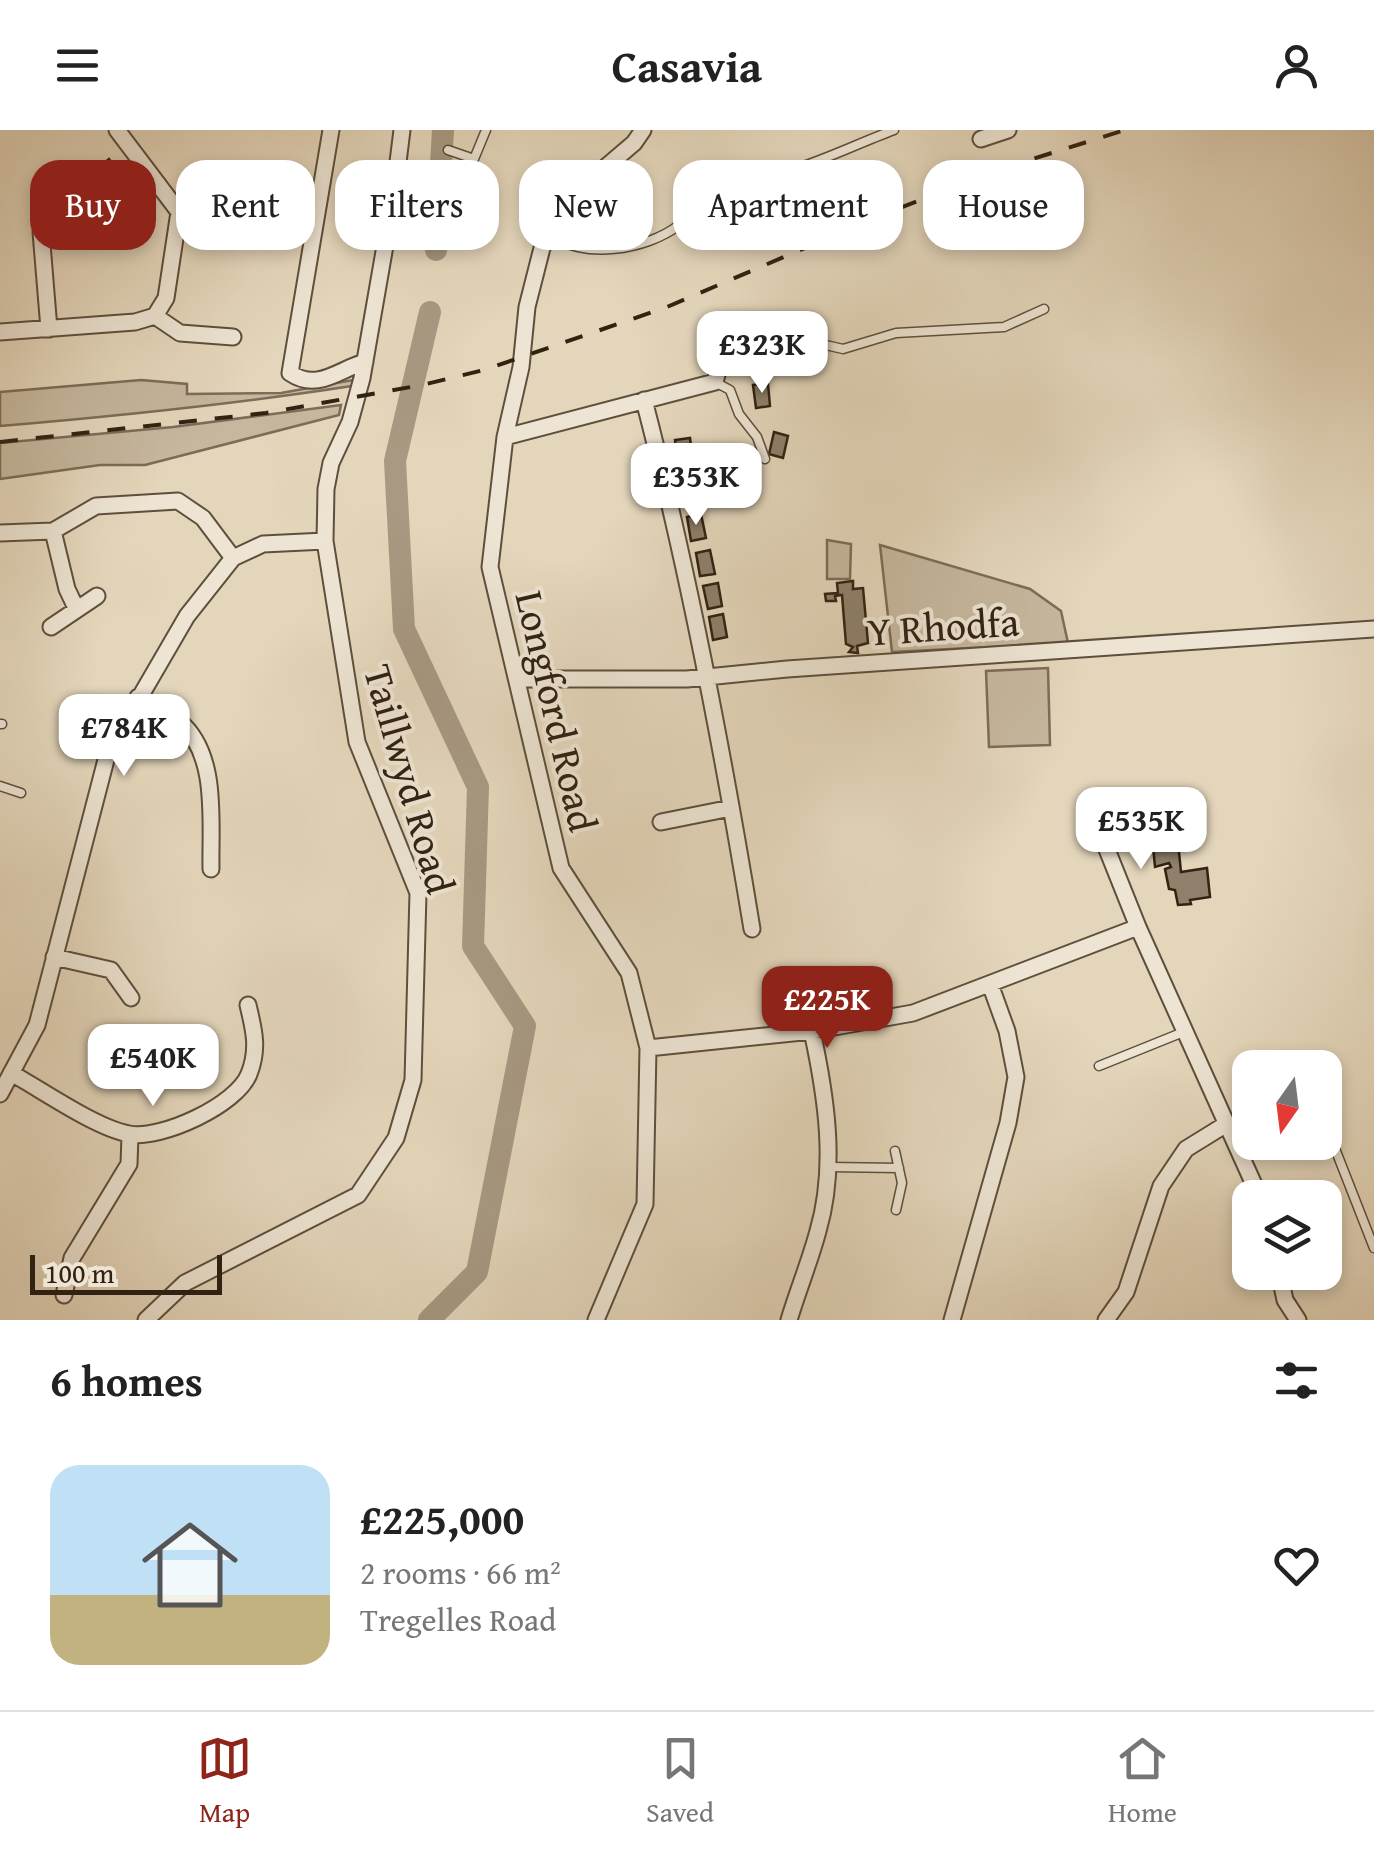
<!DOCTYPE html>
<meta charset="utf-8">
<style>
body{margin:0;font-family:"Gentium Book Plus",serif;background:#f6f6f6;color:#222;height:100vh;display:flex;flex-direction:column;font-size:38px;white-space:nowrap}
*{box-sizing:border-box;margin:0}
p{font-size:32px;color:#767676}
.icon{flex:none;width:55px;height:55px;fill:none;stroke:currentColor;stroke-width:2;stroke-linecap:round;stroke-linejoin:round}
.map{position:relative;height:1190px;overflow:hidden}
.panel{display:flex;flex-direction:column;background:#fff;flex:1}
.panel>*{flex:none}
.guide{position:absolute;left:30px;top:30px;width:1315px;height:90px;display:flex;gap:20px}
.needle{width:65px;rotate:194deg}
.tools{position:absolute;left:1232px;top:920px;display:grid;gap:20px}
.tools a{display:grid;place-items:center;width:110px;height:110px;border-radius:20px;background:#fff;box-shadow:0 5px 15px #0003;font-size:50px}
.scale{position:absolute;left:30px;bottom:25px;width:192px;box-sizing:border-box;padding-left:10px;border:5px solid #312212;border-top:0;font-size:28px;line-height:35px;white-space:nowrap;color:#312212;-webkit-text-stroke:8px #ede4d3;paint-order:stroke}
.price{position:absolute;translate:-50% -85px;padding:0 22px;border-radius:20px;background:#fff;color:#222;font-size:32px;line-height:65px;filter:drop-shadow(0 2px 5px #0008)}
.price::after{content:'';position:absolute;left:50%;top:60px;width:30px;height:22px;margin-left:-15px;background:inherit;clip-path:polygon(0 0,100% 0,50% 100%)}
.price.active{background:#8f2418;color:#fff}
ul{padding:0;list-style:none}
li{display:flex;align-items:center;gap:30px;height:250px;padding:0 50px}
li+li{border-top:2px solid #e0e0e0}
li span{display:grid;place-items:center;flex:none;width:280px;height:200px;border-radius:30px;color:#555}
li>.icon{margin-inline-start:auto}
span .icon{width:120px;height:120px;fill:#fffc;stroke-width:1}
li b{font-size:42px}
h2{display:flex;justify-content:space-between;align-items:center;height:120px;padding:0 50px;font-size:42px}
.tag{padding:0 35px;border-radius:30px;background:#fff;box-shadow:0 5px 15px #0003;font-size:35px;line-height:90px}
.tag.active{background:#8f2418;color:#fff}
header{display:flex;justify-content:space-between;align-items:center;height:130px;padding:0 50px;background:#fff;font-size:45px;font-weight:800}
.dock{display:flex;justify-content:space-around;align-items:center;height:140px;border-top:2px solid #e0e0e0;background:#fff;font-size:28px;color:#767676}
.dock a{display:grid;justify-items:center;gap:5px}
.dock .active{color:#8f2418}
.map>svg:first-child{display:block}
.green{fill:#c6b79e;stroke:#7c6c58;stroke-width:2.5}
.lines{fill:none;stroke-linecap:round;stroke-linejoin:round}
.river{stroke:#a79982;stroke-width:22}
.building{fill:#8e806a;stroke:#312212;stroke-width:2.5}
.lane-casing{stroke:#5e4f3c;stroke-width:11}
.street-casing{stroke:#5e4f3c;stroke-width:19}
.lane{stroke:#ede4d3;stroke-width:8}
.street{stroke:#ede4d3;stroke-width:15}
.rail{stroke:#312212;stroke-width:4;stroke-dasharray:18 18;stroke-linecap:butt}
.labels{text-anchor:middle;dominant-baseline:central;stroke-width:8;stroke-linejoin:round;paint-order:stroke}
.street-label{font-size:40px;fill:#312212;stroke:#ede4d3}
</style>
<header><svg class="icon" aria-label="menu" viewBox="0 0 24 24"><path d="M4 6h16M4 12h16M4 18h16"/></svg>Casavia<svg class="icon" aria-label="person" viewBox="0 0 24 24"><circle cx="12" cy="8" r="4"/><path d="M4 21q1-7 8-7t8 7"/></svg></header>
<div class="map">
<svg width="1374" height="1190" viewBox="0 0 1374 1190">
<rect width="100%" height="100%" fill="#e4d6bb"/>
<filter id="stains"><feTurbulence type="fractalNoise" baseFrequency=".002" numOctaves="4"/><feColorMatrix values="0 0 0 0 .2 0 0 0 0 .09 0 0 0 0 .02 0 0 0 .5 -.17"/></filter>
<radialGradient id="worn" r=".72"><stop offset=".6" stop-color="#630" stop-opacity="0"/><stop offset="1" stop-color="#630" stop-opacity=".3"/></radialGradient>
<path class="green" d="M141,250L187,254V264L281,263L353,250L352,256C235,274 118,286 0,296V262Z
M341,275L339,285L145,335H100L0,349V313L173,297Z
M827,410L851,414L850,449H827Z
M880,415L1030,459L1061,481L1068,513L892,522Z
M1048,538L1050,615L989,617L986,541Z"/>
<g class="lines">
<path class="river" d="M436,120L443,0
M429,1190L477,1142L525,896L473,816L478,657L404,499L395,331L430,182"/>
</g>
<path class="building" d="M109,29L118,41L98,56L89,45Z
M445,40L477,51L472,63L441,51Z
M768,254L770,276L756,278L753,255Z
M774,302L788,306L783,328L769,324Z
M690,308L693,332L678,334L675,310Z
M701,384L706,408L691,411L687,387Z
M710,420L715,444L700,446L696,423Z
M853,451V459L863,458L868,513L857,516L858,523L849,522L853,517L846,514L842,465L835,466L836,471H826L825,464L838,463L837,453Z
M718,453L722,476L708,479L703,456Z
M723,484L727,507L713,510L709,487Z
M1177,702L1181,742L1207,738L1210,767L1190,770L1191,774L1178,775L1175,760L1169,759L1165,739L1171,737L1169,733L1155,737L1152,706Z"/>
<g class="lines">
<g class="lane-casing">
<path id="lane" d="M448,20L474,29L486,0
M549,103C581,131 647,120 679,95C696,82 703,61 725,55C742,49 761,48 778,44C817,34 856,14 894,0
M804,210L843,219L896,203L1004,197L1044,179
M715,252L730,260L739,284L757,307L765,329
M0,594H2
M0,656L21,663
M1099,936L1186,901
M1325,993L1374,1118
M895,1021L902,1053L896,1080
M829,1037L899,1038"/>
</g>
<g class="street-casing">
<path id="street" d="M331,0L290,243C318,262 339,239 365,232
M981,9L1008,0
M179,82L256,70
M41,102L49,199
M155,186L180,203L233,207
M0,202L135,192L155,186L166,168L179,82L117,0
M644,270C689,443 723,622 752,799
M505,307L715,252L722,226L739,215L804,210
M53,401L67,459L76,478
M0,403L53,401L96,376L178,371L203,388L233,428
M51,497L97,466
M517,549H687L787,539L1374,499
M138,567C151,575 167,582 179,591C219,624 210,692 211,739
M661,692L731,678
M1096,692L1138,797L1260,1068
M54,827L111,840L131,868
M648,918L812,901L913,883L1138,797
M11,943C42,960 96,998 129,1004C161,1010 237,975 249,944C259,919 254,900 248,875
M0,964L37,895L108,622L187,486L233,428L263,414L325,411
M1279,1142L1285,1170L1298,1190
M64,1165L72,1128L129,1034L130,1005
M146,1190L185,1153L358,1065L396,1008L413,950L418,763L357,612L325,411L326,359L331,333L350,292L362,248L394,64L402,0
M596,1190L645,1074L648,918L629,843L561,738L490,437L505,307L521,237L527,177L542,118L566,71L634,13L643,0
M789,1190C798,1160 810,1131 818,1101C837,1036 826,966 812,901
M952,1190L1008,993L1016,947L1007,901L990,854
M1106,1190L1126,1162L1161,1056L1186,1019L1228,993"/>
</g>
<use href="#lane" class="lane"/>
<use href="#street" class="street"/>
<path class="rail" d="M0,312L266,283L422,255L484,240L667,177L882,85L991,42L1125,0"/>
</g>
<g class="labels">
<g class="street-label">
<text transform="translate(943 496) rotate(-4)">Y Rhodfa</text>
<text transform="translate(557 581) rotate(77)">Longford Road</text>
<text transform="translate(410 649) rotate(74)">Taillwyd Road</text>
</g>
</g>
<rect width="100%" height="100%" filter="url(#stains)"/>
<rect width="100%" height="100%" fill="url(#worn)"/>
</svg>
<div class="tools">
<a><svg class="needle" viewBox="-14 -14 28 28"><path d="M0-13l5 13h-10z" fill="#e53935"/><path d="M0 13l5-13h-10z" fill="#767676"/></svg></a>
<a><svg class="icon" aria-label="layers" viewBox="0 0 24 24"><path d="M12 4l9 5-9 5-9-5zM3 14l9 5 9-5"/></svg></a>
</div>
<div class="scale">100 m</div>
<b class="price" style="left:762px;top:266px">£323K</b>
<b class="price" style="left:696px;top:398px">£353K</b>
<b class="price" style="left:124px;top:649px">£784K</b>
<b class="price" style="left:1141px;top:742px">£535K</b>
<b class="price active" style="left:827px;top:921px">£225K</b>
<b class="price" style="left:153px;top:979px">£540K</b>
<div class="guide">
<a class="tag active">Buy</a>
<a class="tag">Rent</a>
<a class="tag">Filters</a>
<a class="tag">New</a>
<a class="tag">Apartment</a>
<a class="tag">House</a>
</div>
</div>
<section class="panel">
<h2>6 homes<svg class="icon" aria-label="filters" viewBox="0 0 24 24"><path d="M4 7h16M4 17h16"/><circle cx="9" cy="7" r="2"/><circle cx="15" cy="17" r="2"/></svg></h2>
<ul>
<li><span style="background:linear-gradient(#bfe0f5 65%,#c2b280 0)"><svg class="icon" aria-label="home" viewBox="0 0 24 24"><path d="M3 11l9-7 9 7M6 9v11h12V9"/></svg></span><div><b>£225,000</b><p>2 rooms · 66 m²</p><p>Tregelles Road</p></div><svg class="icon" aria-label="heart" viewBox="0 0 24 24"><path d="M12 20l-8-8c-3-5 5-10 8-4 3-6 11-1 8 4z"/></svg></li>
</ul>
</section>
<nav class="dock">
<a class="active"><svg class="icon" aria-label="map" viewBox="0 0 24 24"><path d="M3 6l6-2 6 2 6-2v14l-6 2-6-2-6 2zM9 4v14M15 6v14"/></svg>Map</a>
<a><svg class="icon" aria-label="saved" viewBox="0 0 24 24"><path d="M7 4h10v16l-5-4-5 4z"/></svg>Saved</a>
<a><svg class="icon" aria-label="home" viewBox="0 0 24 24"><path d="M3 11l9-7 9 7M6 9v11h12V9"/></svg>Home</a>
</nav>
